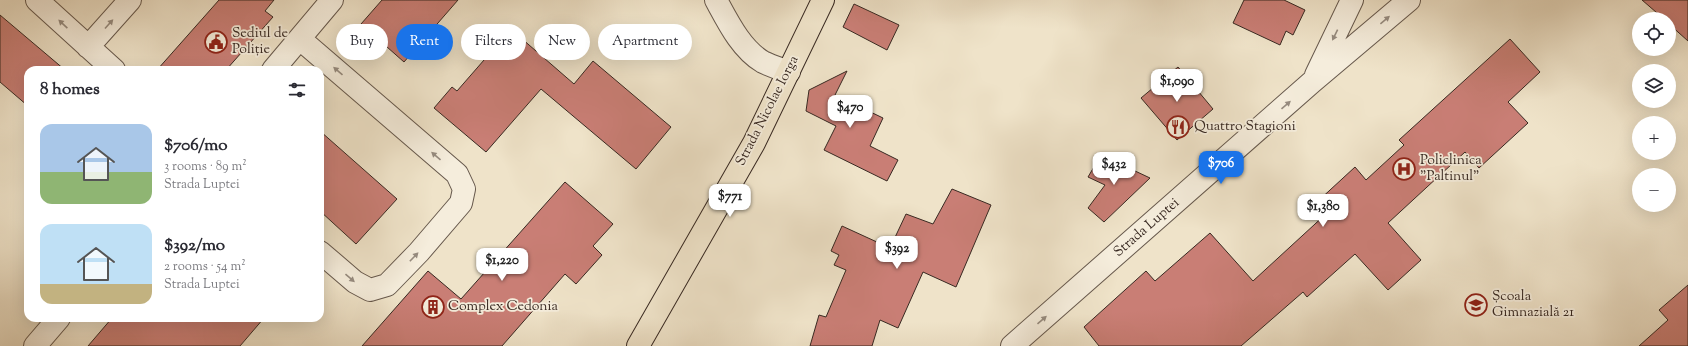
<!DOCTYPE html>
<meta charset="utf-8">
<style>
body{margin:0;font-family:"Sorts Mill Goudy",serif;background:#f7f7f7;color:#2b2b33;height:100vh;display:flex;flex-direction:column;font-size:15px;white-space:nowrap}
*{box-sizing:border-box;margin:0}
p{font-size:13px;color:#7c7c81}
.icon{flex:none;width:22px;height:22px;fill:none;stroke:currentColor;stroke-width:2;stroke-linecap:round;stroke-linejoin:round}
.map{position:relative;flex:1;overflow:hidden}
.details{position:absolute;left:24px;top:66px;width:300px;height:256px;display:flex;flex-direction:column;background:#fff;border-radius:12px;box-shadow:0 4px 16px #0002}
.details>*{flex:none}
.hud{position:absolute;left:336px;top:24px;width:380px;height:36px;display:flex;gap:8px}
.controls{position:absolute;left:1632px;top:12px;display:grid;gap:8px}
.controls a{display:grid;place-items:center;width:44px;height:44px;border-radius:50%;background:#fff;box-shadow:0 4px 16px #0002;font-size:20px}
.price{position:absolute;translate:-50% -34px;padding:0 9px;border-radius:8px;background:#fff;color:#222;font-size:13px;line-height:26px;filter:drop-shadow(0 1px 2px #0008)}
.price::after{content:'';position:absolute;left:50%;top:24px;width:12px;height:9px;margin-left:-6px;background:inherit;clip-path:polygon(0 0,100% 0,50% 100%)}
.price.current{background:#1a73e8;color:#fff}
ul{padding:0;list-style:none}
li{display:flex;align-items:center;gap:12px;height:100px;padding:0 16px}
li span{display:grid;place-items:center;flex:none;width:112px;height:80px;border-radius:12px;color:#555}
li>.icon{margin-inline-start:auto}
span .icon{width:48px;height:48px;fill:#fffc;stroke-width:1}
li b{font-size:17px}
h2{display:flex;justify-content:space-between;align-items:center;height:48px;padding:0 16px;font-size:17px}
.tag{padding:0 14px;border-radius:18px;background:#fff;box-shadow:0 4px 16px #0002;font-size:14px;line-height:36px}
.tag.current{background:#1a73e8;color:#fff}
.map>svg:first-child{display:block}
.building{fill:#c97e75;stroke:#382922}
.lines{fill:none;stroke-linecap:round;stroke-linejoin:round}
.minor-casing{stroke:#66584c;stroke-width:24}
.major-casing{stroke:#382922;stroke-width:24}
.minor{stroke:#f5eddc;stroke-width:22}
.major{stroke:#efe3c9;stroke-width:22}
.oneway{fill:#968b7f}
.labels{text-anchor:middle;dominant-baseline:central;stroke-width:3.5;stroke-linejoin:round;paint-order:stroke}
.poi-label{font-size:14px;fill:#382922;stroke:#f5eddc;text-anchor:start}
.street-label{font-size:14px;fill:#382922;stroke:#f5eddc}
</style>
<div class="map">
<svg width="1688" height="346" viewBox="0 0 1688 346">
<rect width="100%" height="100%" fill="#efe3c9"/>
<filter id="stains"><feTurbulence type="fractalNoise" baseFrequency=".005" numOctaves="4"/><feColorMatrix values="0 0 0 0 .2 0 0 0 0 .09 0 0 0 0 .02 0 0 0 .5 -.17"/></filter>
<radialGradient id="worn" r=".72"><stop offset=".6" stop-color="#630" stop-opacity="0"/><stop offset="1" stop-color="#630" stop-opacity=".3"/></radialGradient>
<path class="building" d="M219,0H274L265,11L273,17L226,70H157Z
M382,0H458L404,62L361,24Z
M1244,0H1284L1305,10L1293,35L1286,31L1280,45L1233,23Z
M1642,0H1688V41L1669,24V19H1664Z
M854,4L899,25L887,50L843,27Z
M0,15L65,70H28V106L0,82Z
M506,25L574,84L593,61L671,127L636,169L541,89L486,152L434,108L452,87L457,91L491,52L487,48Z
M1510,39L1540,72L1508,102L1528,123L1479,168L1465,152L1388,223L1421,260L1388,290L1355,254L1307,297L1303,292L1241,346H1099L1084,327L1146,271L1155,281L1210,233L1253,281L1327,213L1317,202L1355,167L1366,180L1404,145L1399,140Z
M1178,67L1213,109L1177,140L1141,98Z
M847,71L835,95L883,118L870,146L898,160L887,181L824,150L836,126L806,111L809,90Z
M320,131L397,199L356,244L320,211Z
M1101,155L1150,178L1104,222L1088,208L1105,185L1088,177Z
M565,182L613,224L593,246L602,255L576,284L565,274L502,346H362L428,271L461,299Z
M952,189L991,205L956,287L923,272L898,328L880,320L872,346H810L819,315L826,317L846,270L834,265L839,255L831,251L842,226L890,248L906,214L933,224Z
M1688,285V346H1639L1668,320L1659,310Z
M112,318H264L240,346H88Z"/>
<g class="lines">
<g class="minor-casing">
<path id="minor" d="M37,0L114,70
M716,0C728,22 741,49 763,62C771,66 781,69 789,72
M300,39L457,174L464,189L461,203L419,252L387,285L370,290L355,282L320,252
M88,47L130,0
M273,70L332,0
M1316,75L1352,0
M35,346L59,318
M1012,346L1312,82L1409,0"/>
</g>
<g class="major-casing">
<path id="major" d="M638,346L754,143L823,0"/>
</g>
<use href="#minor" class="minor"/>
<use href="#major" class="major"/>
</g>
<defs><path id="oneway-solid" d="M-6-.8H1V-3.2L6.5 0L1 3.2V.8H-6Z"/></defs>
<g class="oneway">
<use href="#oneway-solid" transform="translate(1385 20) rotate(-40)"/>
<use href="#oneway-solid" transform="translate(63 24) rotate(-137)"/>
<use href="#oneway-solid" transform="translate(109 24) rotate(-48)"/>
<use href="#oneway-solid" transform="translate(1335 35) rotate(116)"/>
<use href="#oneway-solid" transform="translate(338 71) rotate(-139)"/>
<use href="#oneway-solid" transform="translate(1286 105) rotate(-41)"/>
<use href="#oneway-solid" transform="translate(436 156) rotate(-139)"/>
<use href="#oneway-solid" transform="translate(414 257) rotate(-46)"/>
<use href="#oneway-solid" transform="translate(350 278) rotate(41)"/>
<use href="#oneway-solid" transform="translate(1042 320) rotate(-41)"/>
</g>
<defs>
<g id="civic-ring" transform="scale(1.15)"><circle r="9.5" fill="#f5eddc" stroke="#8f2418" stroke-width="1.5"/><path d="M-.6-6.5H3V-4.5H.6V-3L4-1V1h2V6H-6V1h2V-1L-.6-3ZM-1.2 2.5V6h2.4V2.5Z" fill="#8f2418"/></g>
<g id="restaurant-ring" transform="scale(1.15)"><circle r="9.5" fill="#f5eddc" stroke="#8f2418" stroke-width="1.5"/><path d="M-5-6h1v4h1v-4h1v4h1v-4h1v5L-1.5 .5V6h-2V.5L-5-1ZM5-6V6H3V1.5H1.5Q1.5-4 5-6Z" fill="#8f2418"/></g>
<g id="hospital-ring" transform="scale(1.15)"><circle r="9.5" fill="#f5eddc" stroke="#8f2418" stroke-width="1.5"/><path d="M-5-5h3v3.5h4V-5h3V5h-3V1.5h-4V5h-3Z" fill="#8f2418"/></g>
<g id="school-ring" transform="scale(1.15)"><circle r="9.5" fill="#f5eddc" stroke="#8f2418" stroke-width="1.5"/><path d="M0-5L7-2L0 1L-7-2ZM-4 1L0 2.5L4 1V4Q0 6-4 4Z" fill="#8f2418"/></g>
<g id="building-ring" transform="scale(1.15)"><circle r="9.5" fill="#f5eddc" stroke="#8f2418" stroke-width="1.5"/><path d="M-4-6H4V6H1V3H-1V6H-4ZM-2.5-4.3h1.7v1.8h-1.7ZM.8-4.3h1.7v1.8H.8ZM-2.5-1h1.7V.8h-1.7ZM.8-1h1.7V.8H.8Z" fill="#8f2418"/></g>
</defs>
<g fill-rule="evenodd">
<use href="#civic-ring" x="216" y="42"/>
<use href="#restaurant-ring" x="1178" y="127"/>
<use href="#hospital-ring" x="1404" y="169"/>
<use href="#school-ring" x="1476" y="305"/>
<use href="#building-ring" x="433" y="307"/>
</g>
<g class="labels">
<g class="poi-label">
<text x="232" y="34">Sediul de<tspan x="232" dy="16">Poliție</tspan></text>
<text x="1194" y="127">Quattro Stagioni</text>
<text x="1420" y="161">Policlinica<tspan x="1420" dy="16">"Paltinul"</tspan></text>
<text x="1492" y="297">Școala<tspan x="1492" dy="16">Gimnazială 21</tspan></text>
<text x="448" y="307">Complex Cedonia</text>
</g>
<g class="street-label">
<text transform="translate(768 111) rotate(-63)">Strada Nicolae Iorga</text>
<text transform="translate(1147 228) rotate(-41)">Strada Luptei</text>
</g>
</g>
<rect width="100%" height="100%" filter="url(#stains)"/>
<rect width="100%" height="100%" fill="url(#worn)"/>
</svg>
<div class="controls">
<a><svg class="icon" aria-label="locate" viewBox="0 0 24 24"><circle cx="12" cy="12" r="6"/><path d="M12 2v4M12 18v4M2 12h4M18 12h4"/></svg></a>
<a><svg class="icon" aria-label="layers" viewBox="0 0 24 24"><path d="M12 4l9 5-9 5-9-5zM3 14l9 5 9-5"/></svg></a>
<a>+</a>
<a>−</a>
</div>
<b class="price" style="left:1177px;top:103px">$1,090</b>
<b class="price" style="left:850px;top:129px">$470</b>
<b class="price current" style="left:1221px;top:185px">$706</b>
<b class="price" style="left:1114px;top:186px">$432</b>
<b class="price" style="left:730px;top:218px">$771</b>
<b class="price" style="left:1323px;top:228px">$1,380</b>
<b class="price" style="left:897px;top:270px">$392</b>
<b class="price" style="left:502px;top:282px">$1,220</b>
<div class="hud">
<a class="tag">Buy</a>
<a class="tag current">Rent</a>
<a class="tag">Filters</a>
<a class="tag">New</a>
<a class="tag">Apartment</a>
</div>
<section class="details">
<h2>8 homes<svg class="icon" aria-label="filters" viewBox="0 0 24 24"><path d="M4 7h16M4 17h16"/><circle cx="9" cy="7" r="2"/><circle cx="15" cy="17" r="2"/></svg></h2>
<ul>
<li><span style="background:linear-gradient(#a9c7e8 60%,#8fb573 0)"><svg class="icon" aria-label="home" viewBox="0 0 24 24"><path d="M3 11l9-7 9 7M6 9v11h12V9"/></svg></span><div><b>$706/mo</b><p>3 rooms · 89 m²</p><p>Strada Luptei</p></div></li>
<li><span style="background:linear-gradient(#bfe0f5 75%,#c2b280 0)"><svg class="icon" aria-label="home" viewBox="0 0 24 24"><path d="M3 11l9-7 9 7M6 9v11h12V9"/></svg></span><div><b>$392/mo</b><p>2 rooms · 54 m²</p><p>Strada Luptei</p></div></li>
</ul>
</section>
</div>
